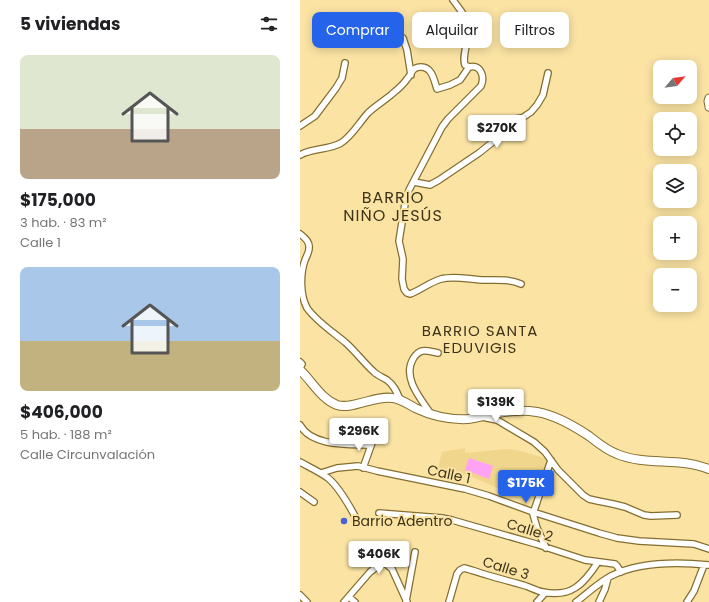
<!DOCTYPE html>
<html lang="es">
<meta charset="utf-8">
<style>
body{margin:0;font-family:Poppins,sans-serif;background:#f2f2f2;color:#202124;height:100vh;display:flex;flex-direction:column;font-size:15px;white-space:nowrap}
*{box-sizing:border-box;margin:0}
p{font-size:13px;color:#757577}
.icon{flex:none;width:22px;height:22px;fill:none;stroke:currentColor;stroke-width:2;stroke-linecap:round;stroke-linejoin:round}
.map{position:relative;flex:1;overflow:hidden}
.panel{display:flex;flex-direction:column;background:#fff;width:300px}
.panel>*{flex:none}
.banner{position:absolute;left:12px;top:12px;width:337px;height:36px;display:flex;gap:8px}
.needle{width:26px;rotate:62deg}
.buttons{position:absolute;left:353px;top:60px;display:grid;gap:8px}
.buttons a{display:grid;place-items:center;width:44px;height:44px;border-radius:8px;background:#fff;box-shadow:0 2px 10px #0003;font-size:20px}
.price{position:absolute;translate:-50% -34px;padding:0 9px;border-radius:4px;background:#fff;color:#222;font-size:13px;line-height:26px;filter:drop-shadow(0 1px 2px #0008)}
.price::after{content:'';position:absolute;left:50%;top:24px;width:12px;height:9px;margin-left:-6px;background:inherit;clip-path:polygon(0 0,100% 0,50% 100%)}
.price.selected{background:#2563eb;color:#fff}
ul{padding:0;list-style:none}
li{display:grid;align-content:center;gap:8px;height:212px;padding:0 20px}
li span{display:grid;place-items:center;height:124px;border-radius:8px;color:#555}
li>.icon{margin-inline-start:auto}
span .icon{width:72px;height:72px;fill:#fffc;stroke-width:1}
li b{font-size:17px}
h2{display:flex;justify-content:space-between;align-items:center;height:48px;padding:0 20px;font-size:17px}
.pill{padding:0 14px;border-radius:8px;background:#fff;box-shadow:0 2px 10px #0003;font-size:14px;line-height:36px}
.pill.selected{background:#2563eb;color:#fff}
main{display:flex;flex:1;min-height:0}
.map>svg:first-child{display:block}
.built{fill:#f0d68d}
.garden{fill:#fea2f5}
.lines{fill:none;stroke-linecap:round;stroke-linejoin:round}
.minor-casing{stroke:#846f30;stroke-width:8}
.tertiary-casing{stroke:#846f30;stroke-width:9}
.secondary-casing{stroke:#846f30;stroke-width:10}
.minor{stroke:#fff;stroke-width:5.5}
.tertiary{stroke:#fff;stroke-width:7}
.secondary{stroke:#fff;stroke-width:8}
.poi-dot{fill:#4961d5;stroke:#fae3a3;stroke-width:1.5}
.labels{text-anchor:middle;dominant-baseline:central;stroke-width:4;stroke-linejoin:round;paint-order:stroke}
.street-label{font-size:14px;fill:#3d341a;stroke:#fae3a3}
.poi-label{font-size:14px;fill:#3d341a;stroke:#fae3a3;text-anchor:start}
.neighbourhood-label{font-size:15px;letter-spacing:1px;fill:#3d341a;stroke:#fae3a3}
.quarter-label{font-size:16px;letter-spacing:1px;fill:#3d341a;stroke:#fae3a3}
</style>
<main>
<section class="panel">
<h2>5 viviendas<svg class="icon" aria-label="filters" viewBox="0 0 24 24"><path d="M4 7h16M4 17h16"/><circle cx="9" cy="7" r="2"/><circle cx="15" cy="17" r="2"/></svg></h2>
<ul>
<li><span style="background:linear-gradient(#dfe7d0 60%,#b9a48a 0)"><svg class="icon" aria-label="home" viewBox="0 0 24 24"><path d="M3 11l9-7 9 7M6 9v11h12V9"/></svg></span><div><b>$175,000</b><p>3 hab. · 83 m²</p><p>Calle 1</p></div></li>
<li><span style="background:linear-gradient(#a9c7e8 60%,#c2b280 0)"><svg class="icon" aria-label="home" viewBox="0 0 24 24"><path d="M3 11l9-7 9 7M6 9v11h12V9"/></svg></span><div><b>$406,000</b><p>5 hab. · 188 m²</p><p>Calle Circunvalación</p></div></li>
</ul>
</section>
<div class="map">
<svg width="409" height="602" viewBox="0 0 409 602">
<rect width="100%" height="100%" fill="#fae3a3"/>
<path class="built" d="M165,448V453L206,449L217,450L244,458L248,460L235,496L224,492L223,496L195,487L177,479L166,475L138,468L142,452Z"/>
<path class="garden" d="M169,458L193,466L189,479L165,470Z"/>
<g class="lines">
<g class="minor-casing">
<path id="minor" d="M153,0C158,7 166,16 168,24C171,37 161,55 165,65L169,67
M103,38L107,50L111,75
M0,126L15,116L36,88L42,78L45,63
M0,155C12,148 29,150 41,143C52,136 59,123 68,113C75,106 84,101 92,94C97,90 103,85 107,79C110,76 111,72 114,69C116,68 117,67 120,67C132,66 134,80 137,89L150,85L160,80L169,67C181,64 185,77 181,86L148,119L142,127L109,190L105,204L99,241L103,259L102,279L104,289L107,293L110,294C121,290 130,282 141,279C155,275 171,280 185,280C198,280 209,279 221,284
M114,182L130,185L139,180L179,153L194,141L200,134L205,127L209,122L215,119L222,118L231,112L237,105L243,95L248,73
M0,234C4,237 9,241 9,246C10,251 7,255 5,260C0,274 0,295 7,308C17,322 33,332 46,343C56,352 64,363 74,372C77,375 82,377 87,380C94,385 97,392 100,400
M0,362L2,364L0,368
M131,414C121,399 102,378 113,359C120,347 127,351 138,353
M182,417L197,420L234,442L245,452L258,470L283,495L289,499L298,501L313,504L325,507L344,515L351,516L377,515
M0,425C12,447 49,444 71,445
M0,462C9,467 20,472 28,478C39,487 49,505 56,518
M63,468L72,443
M21,473L37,468L58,466L77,471L165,489L189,496L233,512L299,533L317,538L339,541L394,544L409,549
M0,492L14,502
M79,513L142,518L152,520L236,544L285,560L315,564L317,566L321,572
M246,548L237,528L233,514L251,460
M0,595L7,602
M49,597L55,602
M106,601L115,552
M44,602L70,572L79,565L85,563L92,569L107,602
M149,602L157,574L160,570L164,568C172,570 180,573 187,575C200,579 213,582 226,586C232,588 237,591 243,592C271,598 284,584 298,562
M237,602L245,593
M276,602C288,593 298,583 311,576C339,562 379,562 409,565
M299,602L305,589L308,578
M387,602L394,591L404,565"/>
</g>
<g class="tertiary-casing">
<path id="tertiary" d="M409,98L408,101L409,107"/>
</g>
<g class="secondary-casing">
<path id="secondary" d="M0,370C12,381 21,399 37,405C52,410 75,395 93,398C101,399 108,404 115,408C132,416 150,420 168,419C175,418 182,416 189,415C205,411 220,409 237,412C255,415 274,426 289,436C298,443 306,450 317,454C346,466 379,457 409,469"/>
</g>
<use href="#minor" class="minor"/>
<use href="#tertiary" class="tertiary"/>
<use href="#secondary" class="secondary"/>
</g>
<circle class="poi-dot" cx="44" cy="521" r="4"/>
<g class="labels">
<g class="street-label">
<text transform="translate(149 474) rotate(12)">Calle 1</text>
<text transform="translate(230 530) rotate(17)">Calle 2</text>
<text transform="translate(206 568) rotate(17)">Calle 3</text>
</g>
<g class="poi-label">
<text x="52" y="521">Barrio Adentro</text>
</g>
<g class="neighbourhood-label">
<text x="180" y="330">BARRIO SANTA<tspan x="180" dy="17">EDUVIGIS</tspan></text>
</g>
<g class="quarter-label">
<text x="93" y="197">BARRIO<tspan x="93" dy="18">NIÑO JESÚS</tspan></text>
</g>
</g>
</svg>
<div class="buttons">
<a><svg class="needle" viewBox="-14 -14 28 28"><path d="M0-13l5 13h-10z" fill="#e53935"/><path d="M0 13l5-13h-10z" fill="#757577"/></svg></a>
<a><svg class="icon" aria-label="locate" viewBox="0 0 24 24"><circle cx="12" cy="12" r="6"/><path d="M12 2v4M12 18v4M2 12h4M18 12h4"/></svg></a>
<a><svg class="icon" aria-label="layers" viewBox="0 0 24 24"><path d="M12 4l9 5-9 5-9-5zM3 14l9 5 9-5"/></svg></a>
<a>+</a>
<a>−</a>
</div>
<b class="price" style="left:197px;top:149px">$270K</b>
<b class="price" style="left:196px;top:423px">$139K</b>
<b class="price" style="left:59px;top:452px">$296K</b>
<b class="price selected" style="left:226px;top:504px">$175K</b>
<b class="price" style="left:79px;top:575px">$406K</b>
<div class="banner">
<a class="pill selected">Comprar</a>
<a class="pill">Alquilar</a>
<a class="pill">Filtros</a>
</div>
</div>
</main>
